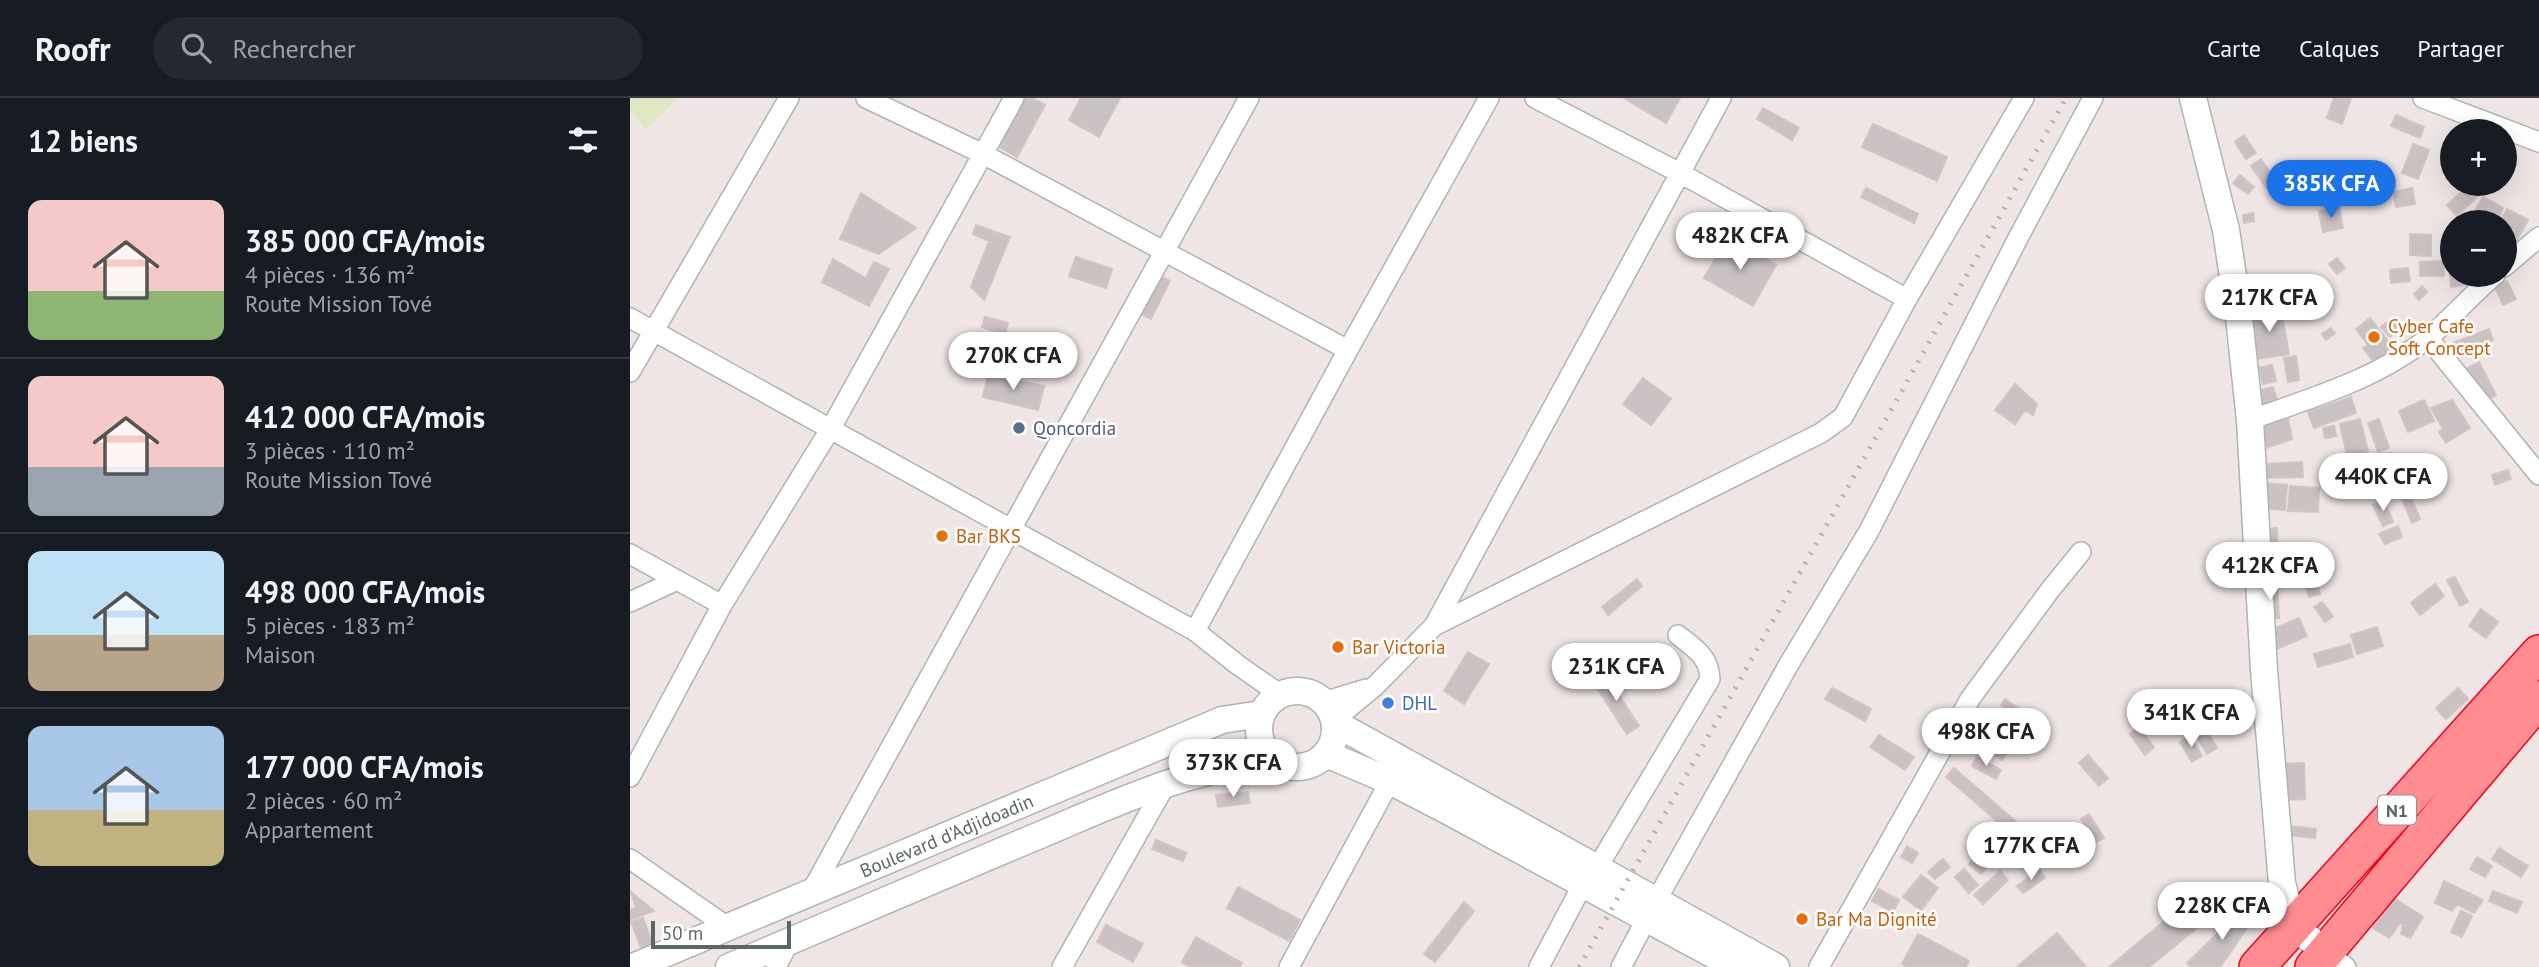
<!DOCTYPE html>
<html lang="fr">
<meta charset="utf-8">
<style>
body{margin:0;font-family:"PT Sans",sans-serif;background:#242831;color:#f1f3f6;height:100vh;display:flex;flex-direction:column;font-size:26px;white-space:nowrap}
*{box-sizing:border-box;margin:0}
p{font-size:23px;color:#9ea1a6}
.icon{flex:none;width:38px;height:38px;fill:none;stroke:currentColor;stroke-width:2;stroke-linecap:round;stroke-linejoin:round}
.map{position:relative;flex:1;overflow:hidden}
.sheet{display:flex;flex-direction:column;background:#171b24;width:630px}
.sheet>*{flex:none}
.tools{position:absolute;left:1810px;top:21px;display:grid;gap:14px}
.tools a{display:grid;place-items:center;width:77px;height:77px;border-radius:50%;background:#171b24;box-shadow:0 7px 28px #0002;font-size:35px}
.scale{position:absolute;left:21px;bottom:18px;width:140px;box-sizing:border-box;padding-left:7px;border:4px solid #5c6663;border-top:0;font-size:19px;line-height:24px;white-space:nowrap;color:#5c6663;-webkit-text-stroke:5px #fff;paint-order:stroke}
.price{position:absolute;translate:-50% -60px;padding:0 16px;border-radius:24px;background:#fff;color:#222;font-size:23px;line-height:46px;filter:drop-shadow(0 2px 4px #0008)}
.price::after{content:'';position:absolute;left:50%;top:42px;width:21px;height:16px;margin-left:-10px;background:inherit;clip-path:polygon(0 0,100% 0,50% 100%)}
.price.on{background:#1a73e8;color:#fff}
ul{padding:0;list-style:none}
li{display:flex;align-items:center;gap:21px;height:175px;padding:0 28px}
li+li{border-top:2px solid #363941}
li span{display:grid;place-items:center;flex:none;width:196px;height:140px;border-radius:14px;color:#555}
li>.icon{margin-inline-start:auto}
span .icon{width:84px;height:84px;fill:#fffc;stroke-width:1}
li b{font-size:30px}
h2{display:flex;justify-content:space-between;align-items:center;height:84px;padding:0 28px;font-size:30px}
header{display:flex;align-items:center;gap:42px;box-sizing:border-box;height:98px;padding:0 35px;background:#171b24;border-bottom:2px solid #363941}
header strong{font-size:33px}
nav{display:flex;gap:38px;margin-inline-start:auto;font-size:24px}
.search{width:490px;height:63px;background:#242831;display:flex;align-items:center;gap:18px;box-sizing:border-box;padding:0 24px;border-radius:38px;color:#9ea1a6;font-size:26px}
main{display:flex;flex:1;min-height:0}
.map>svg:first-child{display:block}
.green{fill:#dfe7c1}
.building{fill:#cac1c2;stroke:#d4c3c5;stroke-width:2}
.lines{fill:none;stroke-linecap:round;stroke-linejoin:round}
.street-casing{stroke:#adb5b4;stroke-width:22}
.secondary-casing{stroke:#acb6b4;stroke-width:29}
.highway-casing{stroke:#f40019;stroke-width:38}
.street{stroke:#fff;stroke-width:19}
.secondary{stroke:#fff;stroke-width:26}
.highway{stroke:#ff8c91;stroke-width:35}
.rail{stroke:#adb0af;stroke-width:5;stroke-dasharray:2 9;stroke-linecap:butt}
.food-dot{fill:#e8710a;stroke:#fff;stroke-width:2.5}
.service-dot{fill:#5c6f8a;stroke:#fff;stroke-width:2.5}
.shop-dot{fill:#3f7fe0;stroke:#fff;stroke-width:2.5}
.labels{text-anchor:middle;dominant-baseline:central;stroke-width:5;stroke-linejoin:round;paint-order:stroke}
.shield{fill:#fff;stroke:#8d9492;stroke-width:2}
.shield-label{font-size:18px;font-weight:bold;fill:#5c6663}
.food-label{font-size:19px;fill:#c56008;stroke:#fff;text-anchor:start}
.service-label{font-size:19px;fill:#4e5e75;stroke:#fff;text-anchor:start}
.shop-label{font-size:19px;fill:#366cbe;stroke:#fff;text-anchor:start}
.street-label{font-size:19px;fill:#5c6663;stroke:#fff}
</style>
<header>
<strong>Roofr</strong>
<div class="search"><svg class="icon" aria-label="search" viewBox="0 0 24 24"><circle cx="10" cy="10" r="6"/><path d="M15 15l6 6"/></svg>Rechercher</div>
<nav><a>Carte</a><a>Calques</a><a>Partager</a></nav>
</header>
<main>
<section class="sheet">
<h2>12 biens<svg class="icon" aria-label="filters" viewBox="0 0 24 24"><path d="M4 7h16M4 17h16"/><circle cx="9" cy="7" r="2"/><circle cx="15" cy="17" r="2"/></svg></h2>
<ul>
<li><span style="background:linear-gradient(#f6c9c9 65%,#8fb573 0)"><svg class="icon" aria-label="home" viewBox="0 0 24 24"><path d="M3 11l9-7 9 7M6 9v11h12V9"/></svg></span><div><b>385 000 CFA/mois</b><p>4 pièces · 136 m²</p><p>Route Mission Tové</p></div></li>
<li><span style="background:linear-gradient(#f6c9c9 65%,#9aa5b1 0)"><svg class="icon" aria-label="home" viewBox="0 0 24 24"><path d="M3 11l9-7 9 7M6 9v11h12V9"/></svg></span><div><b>412 000 CFA/mois</b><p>3 pièces · 110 m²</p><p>Route Mission Tové</p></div></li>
<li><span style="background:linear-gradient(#bfe0f5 60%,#b9a48a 0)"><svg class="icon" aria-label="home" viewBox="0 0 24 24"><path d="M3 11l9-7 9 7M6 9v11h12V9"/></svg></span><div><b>498 000 CFA/mois</b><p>5 pièces · 183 m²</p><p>Maison</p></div></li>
<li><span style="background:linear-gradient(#a9c7e8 60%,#c2b280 0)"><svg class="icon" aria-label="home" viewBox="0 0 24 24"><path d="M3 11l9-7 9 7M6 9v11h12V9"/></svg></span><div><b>177 000 CFA/mois</b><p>2 pièces · 60 m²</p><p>Appartement</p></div></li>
</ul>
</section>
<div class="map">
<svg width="1909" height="869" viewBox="0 0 1909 869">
<rect width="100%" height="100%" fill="#efe5e5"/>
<path class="green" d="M0,0H48L15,32L0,11Z"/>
<path class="building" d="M392,0H402L415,7L387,59L366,47Z
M451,0H490L469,39L439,22Z
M994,0H1050L1036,25Z
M1704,0H1721L1712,26L1697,20Z
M1133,10L1169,30L1162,42L1127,21Z
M1766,17L1794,29L1790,40L1761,28Z
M1243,26L1317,59L1307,83L1232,49Z
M1614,37L1626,55L1616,61L1605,44Z
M1783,46L1799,52L1788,81L1772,75Z
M1631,61L1650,88L1640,95L1621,68Z
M1670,74L1678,83L1664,94L1657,85Z
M1610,77L1624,89L1618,96L1603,85Z
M1840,86L1851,95L1827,118L1817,107Z
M1236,90L1288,116L1284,125L1231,99Z
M1782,90L1785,106L1766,109L1763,94Z
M231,95L286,130L249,156L210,141Z
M1853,99L1873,110L1867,123L1846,111Z
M1709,109L1713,130L1693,134L1689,113Z
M1877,111L1898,122L1886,143L1874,137V124H1870Z
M1623,115L1624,123L1614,125L1613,117Z
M346,127L380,139L354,202L341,189L359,143L343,136Z
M1780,136L1801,137V158L1780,157Z
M1097,140L1146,167L1123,208L1074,180Z
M446,159L482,171L476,190L439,178Z
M1707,160L1715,170L1707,176L1699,166Z
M203,161L236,180L244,164L259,171L239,208L192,184Z
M1814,163V178H1790V164Z
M1822,165V177H1835L1836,187L1821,189L1819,166Z
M1778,170L1780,183L1761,185L1760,172Z
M528,177L540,183L521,221L509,215Z
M1633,179L1637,200L1621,203L1617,183Z
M1877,183L1886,201L1873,207L1865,189Z
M1792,188L1797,194L1789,202L1784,196Z
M1651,210L1659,256L1626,261L1619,216Z
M355,219L378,225L375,236L352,229Z
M1740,220L1764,250L1745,265L1733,250L1738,247L1726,231Z
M1761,221L1770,230L1760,239L1751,229Z
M1701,230L1705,235L1696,242L1692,236Z
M1859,231L1863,242L1830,257L1823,245Z
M1666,258L1669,282L1658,284L1654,260Z
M1849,264L1866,297L1853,304L1836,271Z
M1642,267L1646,283L1633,286L1629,270Z
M358,276L414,288L408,312L353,299Z
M1013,280L1041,301L1021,327L993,306Z
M1385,286L1407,306L1403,317L1395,312L1385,326L1365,312Z
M1643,289L1647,301L1632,306L1628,293Z
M1721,299L1726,315L1684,330L1678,314Z
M1794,302L1804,323L1778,334L1769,313Z
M1822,302L1840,330L1816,345L1809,334L1813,331L1801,310Z
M1658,321L1662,341L1627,353L1626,330Z
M1730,321L1738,353L1717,358L1710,326Z
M1749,321L1759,350L1748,354L1738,325Z
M1704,328L1706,338L1695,340L1693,330Z
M1761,355L1763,374L1727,377L1725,359Z
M1672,364L1673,379L1632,380V366Z
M1878,372L1881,381L1865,387L1862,377Z
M1635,385L1657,387L1655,412L1633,410Z
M1660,388L1689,390L1688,414L1658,413Z
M1780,397L1790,421L1782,425L1772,401Z
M1754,402L1763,424L1753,428L1743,407Z
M1768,428L1772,439L1755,446L1749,436Z
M1647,430L1648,457L1634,458L1632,431Z
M1668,445H1681L1682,473L1669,474Z
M1645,463L1647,482L1635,483L1633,464Z
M1684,475L1690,496L1679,499L1673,478Z
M1825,479L1838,504L1830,508L1817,482Z
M1007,481L1012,488L978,517L972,509Z
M1647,486L1649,520L1634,521L1632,487Z
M1805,486L1814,498L1790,517L1781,505Z
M1692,504L1703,518L1695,524L1684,509Z
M1851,511L1868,524L1856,540L1839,528Z
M1669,520L1677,538L1640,554L1634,535Z
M1747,529L1753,548L1727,556L1721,537Z
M1720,546L1723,559L1688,569L1684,556Z
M838,554L859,566L834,606L814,593Z
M974,574L1009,628L997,636L962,582Z
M1202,590L1241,611L1235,623L1195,601Z
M1828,590L1838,601L1816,621L1806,610Z
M1375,601L1404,621L1400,627L1371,607Z
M1377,623L1392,634L1372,662L1357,651Z
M1509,629L1524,649L1515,657L1500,636Z
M1575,630L1587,650L1577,656L1565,636Z
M1249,637L1284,659L1275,672L1240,649Z
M1560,638L1572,658L1562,664L1550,644Z
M1458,657L1478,680L1469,688L1449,665Z
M1347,659L1371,672L1366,681L1342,668Z
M1674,665L1675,701L1651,702L1650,666Z
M1324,670L1413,747L1405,756L1316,679Z
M618,694L620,705L588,709L586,697Z
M1459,716L1474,740L1465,745L1451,721Z
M1659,728L1686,731L1685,740L1658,737Z
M526,742L557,755L553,763L522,751Z
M1277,748L1288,755L1282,765L1271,759Z
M1869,750L1898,768L1891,779L1862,761Z
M1346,756L1359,767L1351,776L1339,766Z
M1847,759L1862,768L1855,779L1840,771Z
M1313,761L1320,769L1305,781L1298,774Z
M1334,771L1348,787L1339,795L1325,779Z
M1410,772L1415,780L1393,795L1387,788Z
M1370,773L1378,782L1353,806L1344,797Z
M1291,777L1308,790L1291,812L1273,799Z
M1814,783L1853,802L1844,815L1827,806L1822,813L1805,805Z
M608,789L670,822L659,843L597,810Z
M1248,791L1269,802L1263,814L1242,803Z
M1863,793L1892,804L1887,815L1859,803Z
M1,794L24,813L0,822V812L6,810Z
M1567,796L1584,816L1519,869H1479Z
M1763,799L1793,819L1780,840L1771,836L1773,827L1770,825L1759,840L1743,830Z
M834,804L844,813L805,864L794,856Z
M1599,808L1618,818L1619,827L1590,869H1561L1557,865L1596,827Z
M1831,813L1842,818L1832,839L1821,834Z
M13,820L25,851L13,855L1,824Z
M476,827L513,846L503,864L467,844Z
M1427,835L1456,869H1387Z
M1288,836L1339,863L1336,869H1277L1272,866Z
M566,839L612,865L610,869H561L552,864Z"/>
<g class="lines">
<g class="street-casing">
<path id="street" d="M236,0L353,56L718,252
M905,0L1050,75L1277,201
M1793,0L1909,44
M1874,169L1909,139
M0,220L565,533L608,567L651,597
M1798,240L1909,377
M0,274L159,0
M1620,322C1681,300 1748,281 1799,239C1822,220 1842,196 1865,177
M0,456L92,507
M0,504L45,483
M804,528L1091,0
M565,533L718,252L859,0
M693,604L736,591
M704,622L744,589L804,528L1191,335L1213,319L1277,201L1394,0
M0,679L92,507L201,330L384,0
M0,761L96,828
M967,770L1080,581C1079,558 1064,550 1048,537
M181,794L619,0
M1695,853L1716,869
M146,869L161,840
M432,869L537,684
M659,869L760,683
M909,869L953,786
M991,869L1026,803L1159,566L1239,433L1387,142L1463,0
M1189,869L1340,601L1420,492L1451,454"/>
</g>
<g class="secondary-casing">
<g id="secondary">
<path d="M1563,0L1596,132L1609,219L1620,322L1634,572L1652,785L1663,828L1695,853"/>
<circle cx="667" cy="631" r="38"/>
<path d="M705,625L1146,869"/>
<path d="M696,656L760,683L818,713L1106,869"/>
<path id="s1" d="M3,869L592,622L631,616"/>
<path d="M99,869C198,826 298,784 398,742C478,709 557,669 644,663"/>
</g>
</g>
<g class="highway-casing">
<path id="highway" d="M1627,869L1909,555
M1683,869L1909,601"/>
</g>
<use href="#street" class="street"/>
<use href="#secondary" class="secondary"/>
<use href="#highway" class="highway"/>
<path class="rail" d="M949,869L1436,0"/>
</g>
<g class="food-dot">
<circle cx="1744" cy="239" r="7"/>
<circle cx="312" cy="438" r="7"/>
<circle cx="708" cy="549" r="7"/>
<circle cx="1172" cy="821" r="7"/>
</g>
<circle class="service-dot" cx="389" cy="330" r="7"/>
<circle class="shop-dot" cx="758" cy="605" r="7"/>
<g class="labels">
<rect class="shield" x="1748" y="697.5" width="38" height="29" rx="5"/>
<g class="shield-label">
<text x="1767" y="712">N1</text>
</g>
<g class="food-label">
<text x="1758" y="228">Cyber Cafe<tspan x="1758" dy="22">Soft Concept</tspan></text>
<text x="326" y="438">Bar BKS</text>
<text x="722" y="549">Bar Victoria</text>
<text x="1186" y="821">Bar Ma Dignité</text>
</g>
<g class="service-label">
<text x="403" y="330">Qoncordia</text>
</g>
<g class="shop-label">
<text x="772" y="605">DHL</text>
</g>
<g class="street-label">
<text stroke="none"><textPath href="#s1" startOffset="340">Boulevard d'Adjidoadin</textPath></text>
</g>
</g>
</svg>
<div class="tools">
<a>+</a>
<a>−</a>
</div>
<div class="scale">50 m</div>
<b class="price on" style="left:1701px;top:122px">385K CFA</b>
<b class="price" style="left:1110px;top:174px">482K CFA</b>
<b class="price" style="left:1639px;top:236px">217K CFA</b>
<b class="price" style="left:383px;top:294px">270K CFA</b>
<b class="price" style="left:1753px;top:415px">440K CFA</b>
<b class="price" style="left:1640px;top:504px">412K CFA</b>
<b class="price" style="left:986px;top:605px">231K CFA</b>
<b class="price" style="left:1561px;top:651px">341K CFA</b>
<b class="price" style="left:1356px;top:670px">498K CFA</b>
<b class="price" style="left:603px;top:701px">373K CFA</b>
<b class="price" style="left:1401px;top:784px">177K CFA</b>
<b class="price" style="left:1592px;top:844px">228K CFA</b>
</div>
</main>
